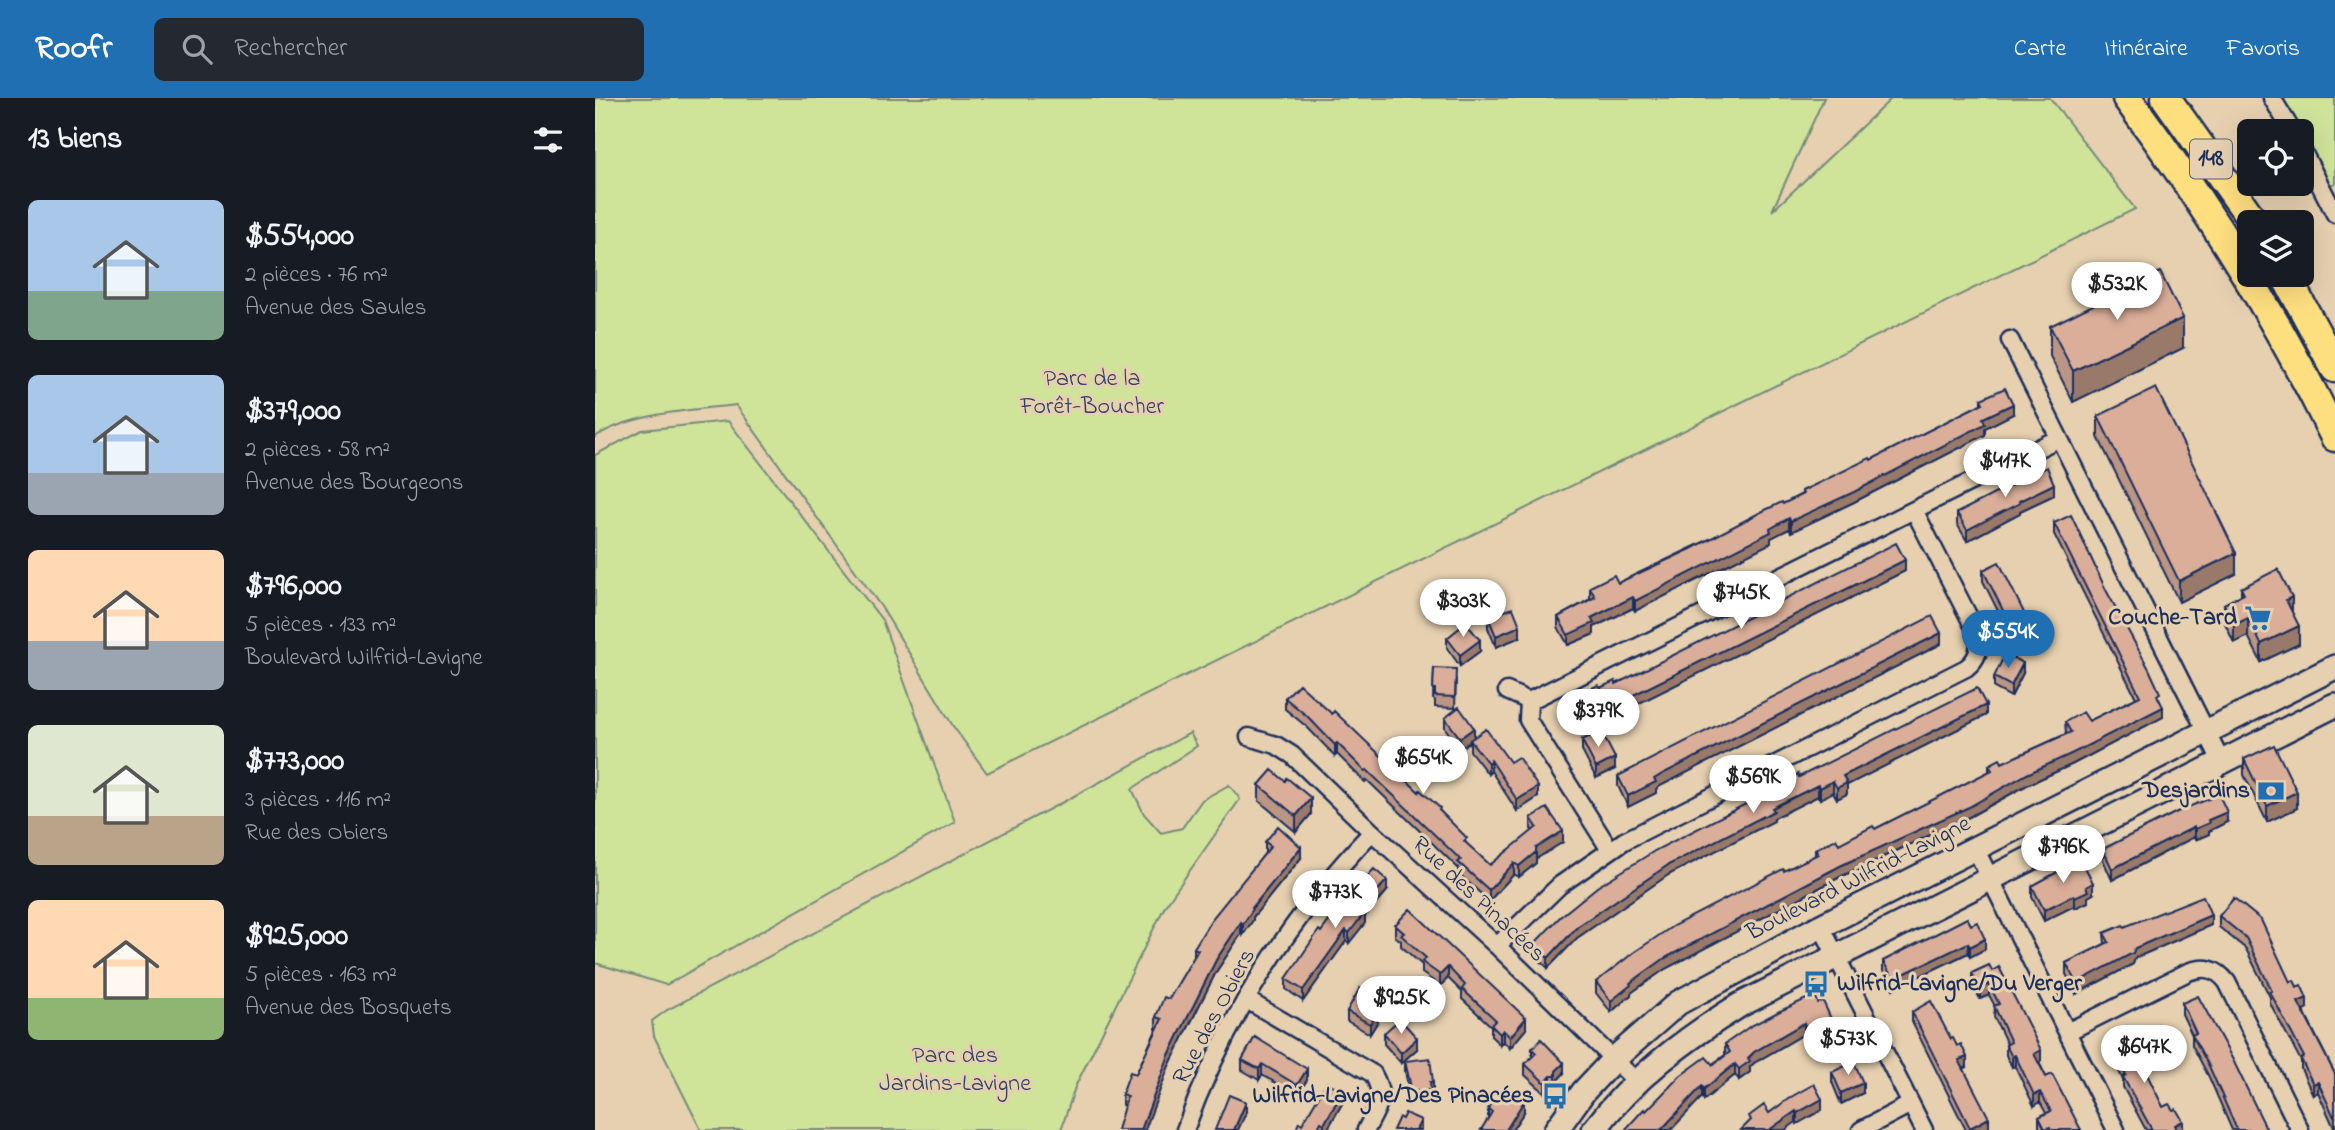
<!DOCTYPE html>
<html lang="fr">
<meta charset="utf-8">
<style>
body{margin:0;font-family:"Indie Flower",sans-serif;background:#242831;color:#f1f3f6;height:100vh;display:flex;flex-direction:column;font-size:26px;white-space:nowrap}
*{box-sizing:border-box;margin:0}
p{font-size:23px;color:#9ea1a6}
.icon{flex:none;width:38px;height:38px;fill:none;stroke:currentColor;stroke-width:2;stroke-linecap:round;stroke-linejoin:round}
.map{position:relative;flex:1;overflow:hidden}
.details{display:flex;flex-direction:column;background:#171b24;width:595px}
.details>*{flex:none}
.buttons{position:absolute;left:1642px;top:21px;display:grid;gap:14px}
.buttons a{display:grid;place-items:center;width:77px;height:77px;border-radius:10px;background:#171b24;box-shadow:0 7px 28px #0002;font-size:35px}
.price{position:absolute;translate:-50% -60px;padding:0 16px;border-radius:24px;background:#fff;color:#222;font-size:23px;line-height:46px;filter:drop-shadow(0 2px 4px #0008)}
.price::after{content:'';position:absolute;left:50%;top:42px;width:21px;height:16px;margin-left:-10px;background:inherit;clip-path:polygon(0 0,100% 0,50% 100%)}
.price.active{background:#1f6fb2;color:#fff}
ul{padding:0;list-style:none}
li{display:flex;align-items:center;gap:21px;height:175px;padding:0 28px}
li span{display:grid;place-items:center;flex:none;width:196px;height:140px;border-radius:10px;color:#555}
li>.icon{margin-inline-start:auto}
span .icon{width:84px;height:84px;fill:#fffc;stroke-width:1}
li b{font-size:30px}
h2{display:flex;justify-content:space-between;align-items:center;height:84px;padding:0 28px;font-size:30px}
header{display:flex;align-items:center;gap:42px;box-sizing:border-box;height:98px;padding:0 35px;background:#1f6fb2;color:#fff}
header strong{font-size:33px}
nav{display:flex;gap:38px;margin-inline-start:auto;font-size:24px}
.search{width:490px;height:63px;background:#242831;display:flex;align-items:center;gap:18px;box-sizing:border-box;padding:0 24px;border-radius:10px;color:#9ea1a6;font-size:26px}
main{display:flex;flex:1;min-height:0}
.map>svg:first-child{display:block}
.green{fill:#cfe499;stroke:#758a7c;stroke-width:2}
.lines{fill:none;stroke-linecap:round;stroke-linejoin:round}
.street-casing{stroke:#1b2f5e;stroke-width:21}
.secondary-casing{stroke:#1b2f5e;stroke-width:28}
.highway-casing{stroke:#1b2f5e;stroke-width:33}
.street{stroke:#e6d0b0;stroke-width:16}
.secondary{stroke:#e6d0b0;stroke-width:23}
.highway{stroke:#fedf80;stroke-width:28}
.wall{fill:#bb9684;stroke:#1b2f5e;stroke-width:2}
.shaded-wall{fill:#997a6b;stroke:#1b2f5e;stroke-width:2}
.building{fill:#daae99;stroke:#1b2f5e;stroke-width:2}
.labels{text-anchor:middle;dominant-baseline:central;stroke-width:6;stroke-linejoin:round;paint-order:stroke}
.shield{fill:#e6d0b0;stroke:#585f77;stroke-width:2}
.shield-label{font-size:23px;font-weight:bold;fill:#1b2f5e}
.park-label{font-size:24px;fill:#2d4164;stroke:#e6d0b0}
.poi-label{font-size:24px;font-weight:bold;fill:#1b2f5e;stroke:#e6d0b0;text-anchor:end}
.street-label{font-size:24px;fill:#1b2f5e;stroke:#e6d0b0}
</style>
<header>
<strong>Roofr</strong>
<div class="search"><svg class="icon" aria-label="search" viewBox="0 0 24 24"><circle cx="10" cy="10" r="6"/><path d="M15 15l6 6"/></svg>Rechercher</div>
<nav><a>Carte</a><a>Itinéraire</a><a>Favoris</a></nav>
</header>
<main>
<section class="details">
<h2>13 biens<svg class="icon" aria-label="filters" viewBox="0 0 24 24"><path d="M4 7h16M4 17h16"/><circle cx="9" cy="7" r="2"/><circle cx="15" cy="17" r="2"/></svg></h2>
<ul>
<li><span style="background:linear-gradient(#a9c7e8 65%,#7fa58c 0)"><svg class="icon" aria-label="home" viewBox="0 0 24 24"><path d="M3 11l9-7 9 7M6 9v11h12V9"/></svg></span><div><b>$554,000</b><p>2 pièces · 76 m²</p><p>Avenue des Saules</p></div></li>
<li><span style="background:linear-gradient(#a9c7e8 70%,#9aa5b1 0)"><svg class="icon" aria-label="home" viewBox="0 0 24 24"><path d="M3 11l9-7 9 7M6 9v11h12V9"/></svg></span><div><b>$379,000</b><p>2 pièces · 58 m²</p><p>Avenue des Bourgeons</p></div></li>
<li><span style="background:linear-gradient(#ffd9b3 65%,#9aa5b1 0)"><svg class="icon" aria-label="home" viewBox="0 0 24 24"><path d="M3 11l9-7 9 7M6 9v11h12V9"/></svg></span><div><b>$796,000</b><p>5 pièces · 133 m²</p><p>Boulevard Wilfrid-Lavigne</p></div></li>
<li><span style="background:linear-gradient(#dfe7d0 65%,#b9a48a 0)"><svg class="icon" aria-label="home" viewBox="0 0 24 24"><path d="M3 11l9-7 9 7M6 9v11h12V9"/></svg></span><div><b>$773,000</b><p>3 pièces · 116 m²</p><p>Rue des Obiers</p></div></li>
<li><span style="background:linear-gradient(#ffd9b3 70%,#8fb573 0)"><svg class="icon" aria-label="home" viewBox="0 0 24 24"><path d="M3 11l9-7 9 7M6 9v11h12V9"/></svg></span><div><b>$925,000</b><p>5 pièces · 163 m²</p><p>Avenue des Bosquets</p></div></li>
</ul>
</section>
<div class="map">
<svg width="1740" height="1032" viewBox="0 0 1740 1032">
<rect width="100%" height="100%" fill="#e6d0b0"/>
<filter id="ink" filterUnits="userSpaceOnUse"><feTurbulence type="fractalNoise" baseFrequency=".0143" numOctaves="2"/><feDisplacementMap in="SourceGraphic" scale="14" xChannelSelector="R" yChannelSelector="G"/><feConvolveMatrix kernelMatrix="1 2 1 2 8 2 1 2 1" color-interpolation-filters="sRGB"/></filter>
<g filter="url(#ink)">
<path class="green" d="M0,0H1229L1177,113L1297,0H1455L1540,111L392,675L358,628L287,510L141,307C98,312 36,315 0,339Z
M1677,0H1740V85L1728,91L1706,50V33H1697Z
M133,323L287,522L360,724L71,887L0,865V357L47,332Z
M595,635L602,648L537,691L549,716L566,735L587,730L607,702L634,687L645,701L570,808L480,989L466,1032H106L59,938L57,923L72,912L470,703Z"/>
<g class="lines">
<g class="street-casing">
<path id="street" d="M1677,0L1697,33
M1706,50L1740,116
M1415,242L1626,663
M912,593L934,603
M934,603L1464,340
M934,603L933,622L1015,752
M654,639L681,647L697,657L777,734L902,848L1042,984
M1380,750L1521,1032
M1226,828L1329,1032
M902,848L965,787L1029,743L1371,570C1383,561 1385,551 1383,537L1319,412
M652,902L778,976C792,1001 782,1009 771,1032
M1472,934L1593,874C1610,868 1621,870 1632,884L1705,1032
M590,1032C630,921 696,818 777,734
M1266,1032L1316,1006"/>
</g>
<g class="secondary-casing">
<path id="secondary" d="M961,1032L989,993L1019,961L1083,905L1226,828L1740,569
M999,1032C1038,980 1090,941 1145,907L1740,607"/>
</g>
<g class="highway-casing">
<path id="highway" d="M1532,0C1612,108 1681,218 1740,339
M1571,0L1659,124
M1690,177L1740,270"/>
</g>
<use href="#street" class="street"/>
<use href="#secondary" class="secondary"/>
<use href="#highway" class="highway"/>
</g>
<path class="wall" d="M1455,228L1588,250L1478,304L1455,258Z
M1386,301L1418,316L1390,330V337L1259,404L1196,434L1194,431L1176,440V445L1040,513L1038,510L999,529V536L973,547L963,529V519L995,501V489L1023,485L1188,406L1207,396V393L1276,362L1386,306Z
M1503,318L1641,476L1584,504L1503,339Z
M1459,397L1425,413V415L1372,443L1362,426V415Z
M1459,425L1565,603L1568,619L1478,666L1432,687L1374,719L1245,779L1070,871L1036,895V897L1016,914L1001,895V884L1189,773L1220,758V751L1244,746L1280,731L1394,674V667L1407,665L1471,636L1470,624L1494,623L1541,600L1459,436Z
M1388,472L1437,541L1421,549L1388,483Z
M1310,473L994,630L984,611V600L993,596V592L1021,586Z
M1646,490L1697,514L1704,546L1666,564L1653,538L1639,545L1629,523V506L1646,497Z
M893,519L925,539L901,549L893,530Z
M852,540L885,553L865,568L852,550Z
M1346,546L1067,687L1061,691V695L1033,709L1023,688V678Z
M839,570L861,581L860,610L840,609V602L838,601Z
M1428,575L1416,599L1399,590V579Z
M690,600L824,694L845,713L872,746L895,767L938,733L936,731V720L968,744L941,761V765L924,779L919,776L894,803L863,775V770L772,682L770,684L742,656L740,658L712,629L690,611Z
M1391,617L1252,687V696L1242,701L1238,694L1225,701L1223,698L1179,720V723L1073,777L982,840L953,870L939,857V846L1179,691V689L1204,679Z
M850,620L879,639L943,699L922,713L896,673L893,676L875,653V643L865,651L850,630Z
M987,642L1020,671L1001,680L987,653Z
M1649,661L1702,710L1672,724L1649,677Z
M664,687L716,716L701,734L664,703Z
M1588,711L1632,724L1614,733V736L1600,742L1599,739L1517,782L1508,762V751Z
M670,744L706,760L658,819V822L648,837L646,836L621,874L574,968L529,1008L527,1007V996L541,976L562,930H561V919L574,901L599,859V850L670,755Z
M1437,788L1498,796L1493,799V804L1480,810L1479,808L1449,823L1437,799Z
M792,793L770,818V825L754,845L751,843L708,903L691,891V881L726,834L752,801Z
M1639,800L1712,910L1708,912L1740,976V1032L1723,994L1718,997L1706,971V963L1675,905V899L1651,851L1624,829V818Z
M1372,820L1390,851L1375,859L1373,855L1298,891L1288,873V863Z
M800,827L931,931L915,950L908,943L905,947L896,938V928L867,901V894L853,880L845,888L827,875V867L806,848V843L800,838Z
M1616,827L1540,860L1538,866L1481,896L1471,876V865L1510,846L1509,835L1529,829Z
M1394,867L1446,963L1444,964L1451,979L1486,1032H1446L1444,1029V1019L1451,1015L1445,1004L1439,1008L1420,968L1417,969L1411,957V947L1412,946L1399,919L1400,908L1394,897L1385,901L1377,886V875Z
M1587,905L1672,1032H1637L1614,979L1597,947V937L1587,916Z
M781,910L783,923L775,936L752,923V913Z
M1185,913L1236,932L1211,941L1209,936L1159,965L1155,969V974L1144,982L1140,977L1109,1002L1107,999L1051,1013L1130,957V946Z
M1317,914L1372,969L1369,971L1394,1031L1371,1032L1317,924Z
M789,935L822,951L806,965L789,946Z
M660,939L712,982L702,997L667,977L664,982L647,972V962Z
M1520,939L1544,956L1542,957L1568,1009L1588,1032H1551L1528,989V982L1517,958V947L1520,945Z
M937,951L969,975L961,984V988L956,989L950,995L930,977V966L937,959Z
M810,963L838,984V995H836V1003L817,1005L810,974Z
M1237,974L1268,995L1246,1006L1237,984Z
M748,1004L732,1032H701Z
M893,1011L929,1014L917,1032H886L893,1021Z"/>
<path class="shaded-wall" d="M1588,220V250L1478,304V273Z
M1418,306V316L1390,330V337L1259,404L1196,434V423L1388,320Z
M1459,386V397L1425,413V415L1372,443V432L1424,403Z
M1194,420V431L1176,440V445L1040,513V503Z
M1641,455V476L1584,504V483Z
M1310,462V473L994,630V619Z
M1038,499V510L999,529V536L973,547V537L996,520Z
M1697,499V516L1691,502Z
M1653,520V538L1639,545V527Z
M925,528V539L901,549V538Z
M1704,528V546L1666,564V546Z
M1437,531V541L1421,549V539Z
M1346,535V546L1067,687L1061,691V695L1033,709V698L1067,676Z
M885,542V553L865,568V557Z
M1428,565V575L1416,599V588Z
M1391,607V617L1252,687V696L1242,701V690L1248,678Z
M1568,609V619L1478,666L1432,687L1374,719L1245,779L1070,871L1036,895V897L1016,914V903L1035,885L1070,860L1245,768Z
M879,630V640L865,651V640Z
M742,645V656L740,658V647Z
M1020,660V671L1001,680V670Z
M896,662V673L893,676V665Z
M1238,683V694L1225,701V690Z
M1223,687V698L1179,720V723L1073,777L982,840L953,870V860L982,829L1073,767L1177,710Z
M943,689V699L922,713V702Z
M1702,694V710L1672,724V708Z
M716,700V716L701,734V718Z
M1632,714V724L1614,733V736L1600,742V731L1613,722Z
M1599,729V739L1517,782V771Z
M968,733V744L941,761V750Z
M706,749V760L658,819V822L648,837V826L657,810Z
M941,754V765L924,779V768Z
M919,765V776L894,803V792Z
M792,782V793L770,818V825L754,845V835L766,811Z
M1498,785V796L1493,799V804L1480,810V799L1491,789Z
M1479,797V808L1449,823V812Z
M1616,817V827L1540,860L1538,866L1481,896V885L1540,850Z
M646,824V836L621,874L574,968L550,1032H546L574,957L621,862Z
M751,832V843L708,903V892Z
M1390,841V851L1375,859V849Z
M1373,845V855L1298,891V881Z
M853,869V880L845,888V877Z
M1394,886V897L1385,901V891Z
M781,900V910L776,919V908Z
M1712,900V910L1703,915V904Z
M783,912V923L775,936V926Z
M931,920V931L915,950V939Z
M1236,921V932L1211,941V930Z
M1209,925V936L1159,965L1155,969V974L1144,982V971L1159,954Z
M908,932V943L905,947V936Z
M822,940V951L806,965V955Z
M1544,945V956L1538,959V948Z
M1446,952V963L1439,967V956Z
M1420,957V968L1417,969V959Z
M1372,959V969L1364,973V962Z
M969,965V975L961,984V973Z
M667,966V977L664,982V971Z
M1140,966V977L1109,1002V991Z
M712,971V982L702,997V987Z
M956,978V989L950,995V985Z
M1723,984V994L1718,997V986Z
M1268,985V995L1246,1006V995Z
M1107,988V999L1076,1032H1066Z
M748,993V1004L732,1032H729V1026Z
M1445,994V1004L1439,1008V997Z
M1227,1001V1012L1202,1026V1015Z
M929,1003V1014L917,1032H911Z
M651,1004V1015L643,1032H639Z
M1201,1013V1024L1190,1032H1174Z
M1394,1020V1031L1375,1032V1030Z
M826,1022V1032H821Z
M1588,1023V1032H1580V1027Z"/>
<path class="building" d="M1565,174L1588,220L1478,273L1455,228Z
M1410,290L1418,306L1388,320L1390,326L1259,394L1196,423L1194,420L1175,431L1176,434L1040,503L1038,499L996,520L999,525L973,537L963,519L1000,499L995,489L1019,477L1023,485L1096,451L1166,414L1187,404L1188,406L1208,396L1207,393L1275,360L1276,362L1388,305L1386,301Z
M1561,290L1641,455L1584,483L1503,318Z
M1452,369L1459,386L1424,403L1425,405L1372,432L1362,415Z
M1476,417L1511,492L1554,571L1565,595L1562,597L1568,609L1478,655L1432,676L1374,709L1245,768L1070,860L1035,885L1036,887L1016,903L1001,884L1038,855L1078,828L1188,771L1189,773L1223,756L1220,751L1241,741L1244,746L1278,728L1280,731L1397,672L1394,667L1405,661L1407,665L1476,634L1470,624L1488,614L1494,623L1545,598L1459,425Z
M1301,445L1310,462L994,619L984,600L994,595L993,592L1003,587L1005,590L1020,583L1021,586Z
M1404,464L1437,531L1421,539L1388,472Z
M1683,471L1697,499L1691,502L1704,528L1666,546L1653,520L1639,527L1629,506L1649,496L1646,490Z
M918,510L925,528L901,538L893,519Z
M1337,518L1346,535L1067,676L1059,681L1061,684L1033,698L1023,678Z
M871,525L885,542L865,557L852,540Z
M1410,556L1428,565L1416,588L1399,579Z
M839,570L861,571L860,599L840,598V591H838Z
M704,586L737,616L739,613L824,694L825,692L845,710L844,712L872,740L869,743L895,767L942,729L936,720L952,710L968,733L941,750V754L924,768L919,765L894,792L863,764L866,762L772,672L770,673L742,645L740,647L712,618L690,600Z
M1382,590L1391,607L1248,678L1252,685L1242,690L1238,683L1225,690L1223,687L1177,710L1179,713L1073,767L982,829L953,860L939,846L965,819L1002,789L1061,752L1180,691L1179,689L1203,676L1204,679Z
M864,609L879,630L865,640L850,620Z
M891,631L915,664L923,659L943,689L922,702L896,662L893,665L875,642Z
M1006,633L1020,660L1001,670L987,642Z
M1679,647L1702,694L1672,708L1649,661Z
M677,672L690,683L692,680L716,700L701,718L664,687Z
M1624,697L1632,714L1613,722L1614,725L1600,731L1599,729L1517,771L1508,751L1588,711Z
M683,728L706,749L657,810L658,811L648,826L646,824L621,862L574,957L546,1032H522L532,998L527,996L535,974L541,976L567,921L561,919L569,899L574,901L603,852L599,850L616,822L676,748L670,744Z
M1486,761L1498,785L1491,789L1493,793L1480,799L1479,797L1449,812L1437,788Z
M779,771L792,782L766,811L770,814L754,835L751,832L708,892L691,881L724,832L726,834L751,800L752,801Z
M1608,798L1616,817L1540,850L1538,855L1481,885L1471,865L1514,844L1509,835L1528,827L1529,829Z
M1639,800L1666,822L1695,884L1699,882L1702,889L1706,887L1712,900L1703,904L1740,976V1021L1723,984L1718,986L1706,961L1709,959L1675,894L1677,893L1651,840L1624,818Z
M815,811L931,920L915,939L908,932L905,936L896,927L901,922L867,891L870,887L853,869L845,877L827,864L831,860L806,837L809,835L800,827Z
M1372,820L1376,827L1382,824L1390,841L1375,849L1373,845L1298,881L1288,863Z
M1394,867L1397,873L1404,869L1446,952L1439,956L1451,979L1457,976L1486,1032H1456L1455,1029L1450,1031L1444,1019L1456,1013L1445,994L1439,997L1420,957L1417,959L1411,947L1416,944L1399,908L1404,906L1394,886L1385,891L1377,875Z
M765,890L781,900L776,908L783,912L775,926L752,913Z
M1220,897L1223,905L1228,903L1236,921L1211,930L1209,925L1159,954L1153,960L1155,963L1144,971L1140,966L1109,991L1107,988L1066,1032H1030L1049,1011L1051,1013L1085,978L1111,959L1118,967L1135,954L1130,946L1154,929L1185,913Z
M1603,898L1638,962L1672,1032H1642L1614,968L1597,937L1601,935L1587,905Z
M1336,903L1356,941L1358,940L1362,948L1366,946L1372,959L1364,962L1394,1020L1375,1030L1317,914Z
M805,921L822,940L806,955L789,935Z
M1537,930L1544,945L1538,948L1568,1009L1574,1006L1578,1012L1581,1011L1588,1023L1580,1027L1582,1032H1557L1528,979L1531,977L1517,947L1522,944L1520,939Z
M660,939L712,971L702,987L667,966L664,971L647,962Z
M946,941L969,965L961,973V978H956L950,985L930,966L941,955L937,951Z
M835,960L838,984H835L836,992L817,994L810,963Z
M1259,964L1268,985L1246,995L1237,974Z
M732,984L748,993L729,1026L726,1024L722,1032H701L704,1024L707,1026Z
M1219,986L1227,1001L1202,1015L1201,1013L1174,1032H1146L1156,1022L1154,1018L1169,1007L1174,1015L1196,999Z
M915,994L929,1003L911,1032H886L897,1014L893,1011L903,995L911,1000Z
M634,997L651,1004L639,1032H620Z
M810,1015L826,1022L821,1032H798L804,1019L807,1021Z"/>
</g>
<defs>
<g id="supermarket-bare" transform="scale(2.1)"><path d="M-6-5.5h2.5l.6 2H6L4.5 2H-2.5L-4.4-4H-6ZM-1.5 3.2a1.3 1.3 0 1 0 .1 0ZM3 3.2a1.3 1.3 0 1 0 .1 0Z" fill="#1f6fb2" stroke="#e6d0b0" stroke-width="2.5" paint-order="stroke"/></g>
<g id="bank-bare" transform="scale(2.1)"><path d="M-6-4H6V4H-6ZM0-2.3a2.3 2.3 0 1 0 0 4.6a2.3 2.3 0 1 0 0-4.6Z" fill="#1f6fb2" stroke="#e6d0b0" stroke-width="2.5" paint-order="stroke"/></g>
<g id="bus-bare" transform="scale(2.1)"><path d="M-5-6H5V4H4V6H2V4H-2V6H-4V4H-5ZM-3.5-4V0h7V-4ZM-3.5 1.2v1.5H-2V1.2ZM2 1.2v1.5H3.5V1.2Z" fill="#1f6fb2" stroke="#e6d0b0" stroke-width="2.5" paint-order="stroke"/></g>
</defs>
<g fill-rule="evenodd">
<use href="#supermarket-bare" x="1663" y="520"/>
<use href="#bank-bare" x="1676" y="693"/>
<use href="#bus-bare" x="1221" y="886"/>
<use href="#bus-bare" x="960" y="998"/>
</g>
<g class="labels">
<rect class="shield" x="1595" y="41.5" width="42" height="39" rx="5"/>
<g class="shield-label">
<text x="1616" y="61">148</text>
</g>
<g class="park-label">
<text x="497" y="281">Parc de la<tspan x="497" dy="28">Forêt-Boucher</tspan></text>
<text x="360" y="958">Parc des<tspan x="360" dy="28">Jardins-Lavigne</tspan></text>
</g>
<g class="poi-label">
<text x="1642" y="520">Couche-Tard</text>
<text x="1655" y="693">Desjardins</text>
<text x="1242" y="886" text-anchor="start">Wilfrid-Lavigne/Du Verger</text>
<text x="939" y="998">Wilfrid-Lavigne/Des Pinacées</text>
</g>
<g class="street-label">
<text transform="translate(1264 781) rotate(-27)">Boulevard Wilfrid-Lavigne</text>
<text transform="translate(883 802) rotate(43)">Rue des Pinacées</text>
<text transform="translate(620 919) rotate(-62)">Rue des Obiers</text>
</g>
</g>
</svg>
<div class="buttons">
<a><svg class="icon" aria-label="locate" viewBox="0 0 24 24"><circle cx="12" cy="12" r="6"/><path d="M12 2v4M12 18v4M2 12h4M18 12h4"/></svg></a>
<a><svg class="icon" aria-label="layers" viewBox="0 0 24 24"><path d="M12 4l9 5-9 5-9-5zM3 14l9 5 9-5"/></svg></a>
</div>
<b class="price" style="left:1522px;top:224px">$532K</b>
<b class="price" style="left:1410px;top:401px">$417K</b>
<b class="price" style="left:1146px;top:533px">$745K</b>
<b class="price" style="left:868px;top:541px">$303K</b>
<b class="price active" style="left:1413px;top:572px">$554K</b>
<b class="price" style="left:1003px;top:651px">$379K</b>
<b class="price" style="left:828px;top:698px">$654K</b>
<b class="price" style="left:1158px;top:717px">$569K</b>
<b class="price" style="left:1468px;top:787px">$796K</b>
<b class="price" style="left:740px;top:832px">$773K</b>
<b class="price" style="left:806px;top:938px">$925K</b>
<b class="price" style="left:1253px;top:979px">$573K</b>
<b class="price" style="left:1549px;top:987px">$647K</b>
</div>
</main>
